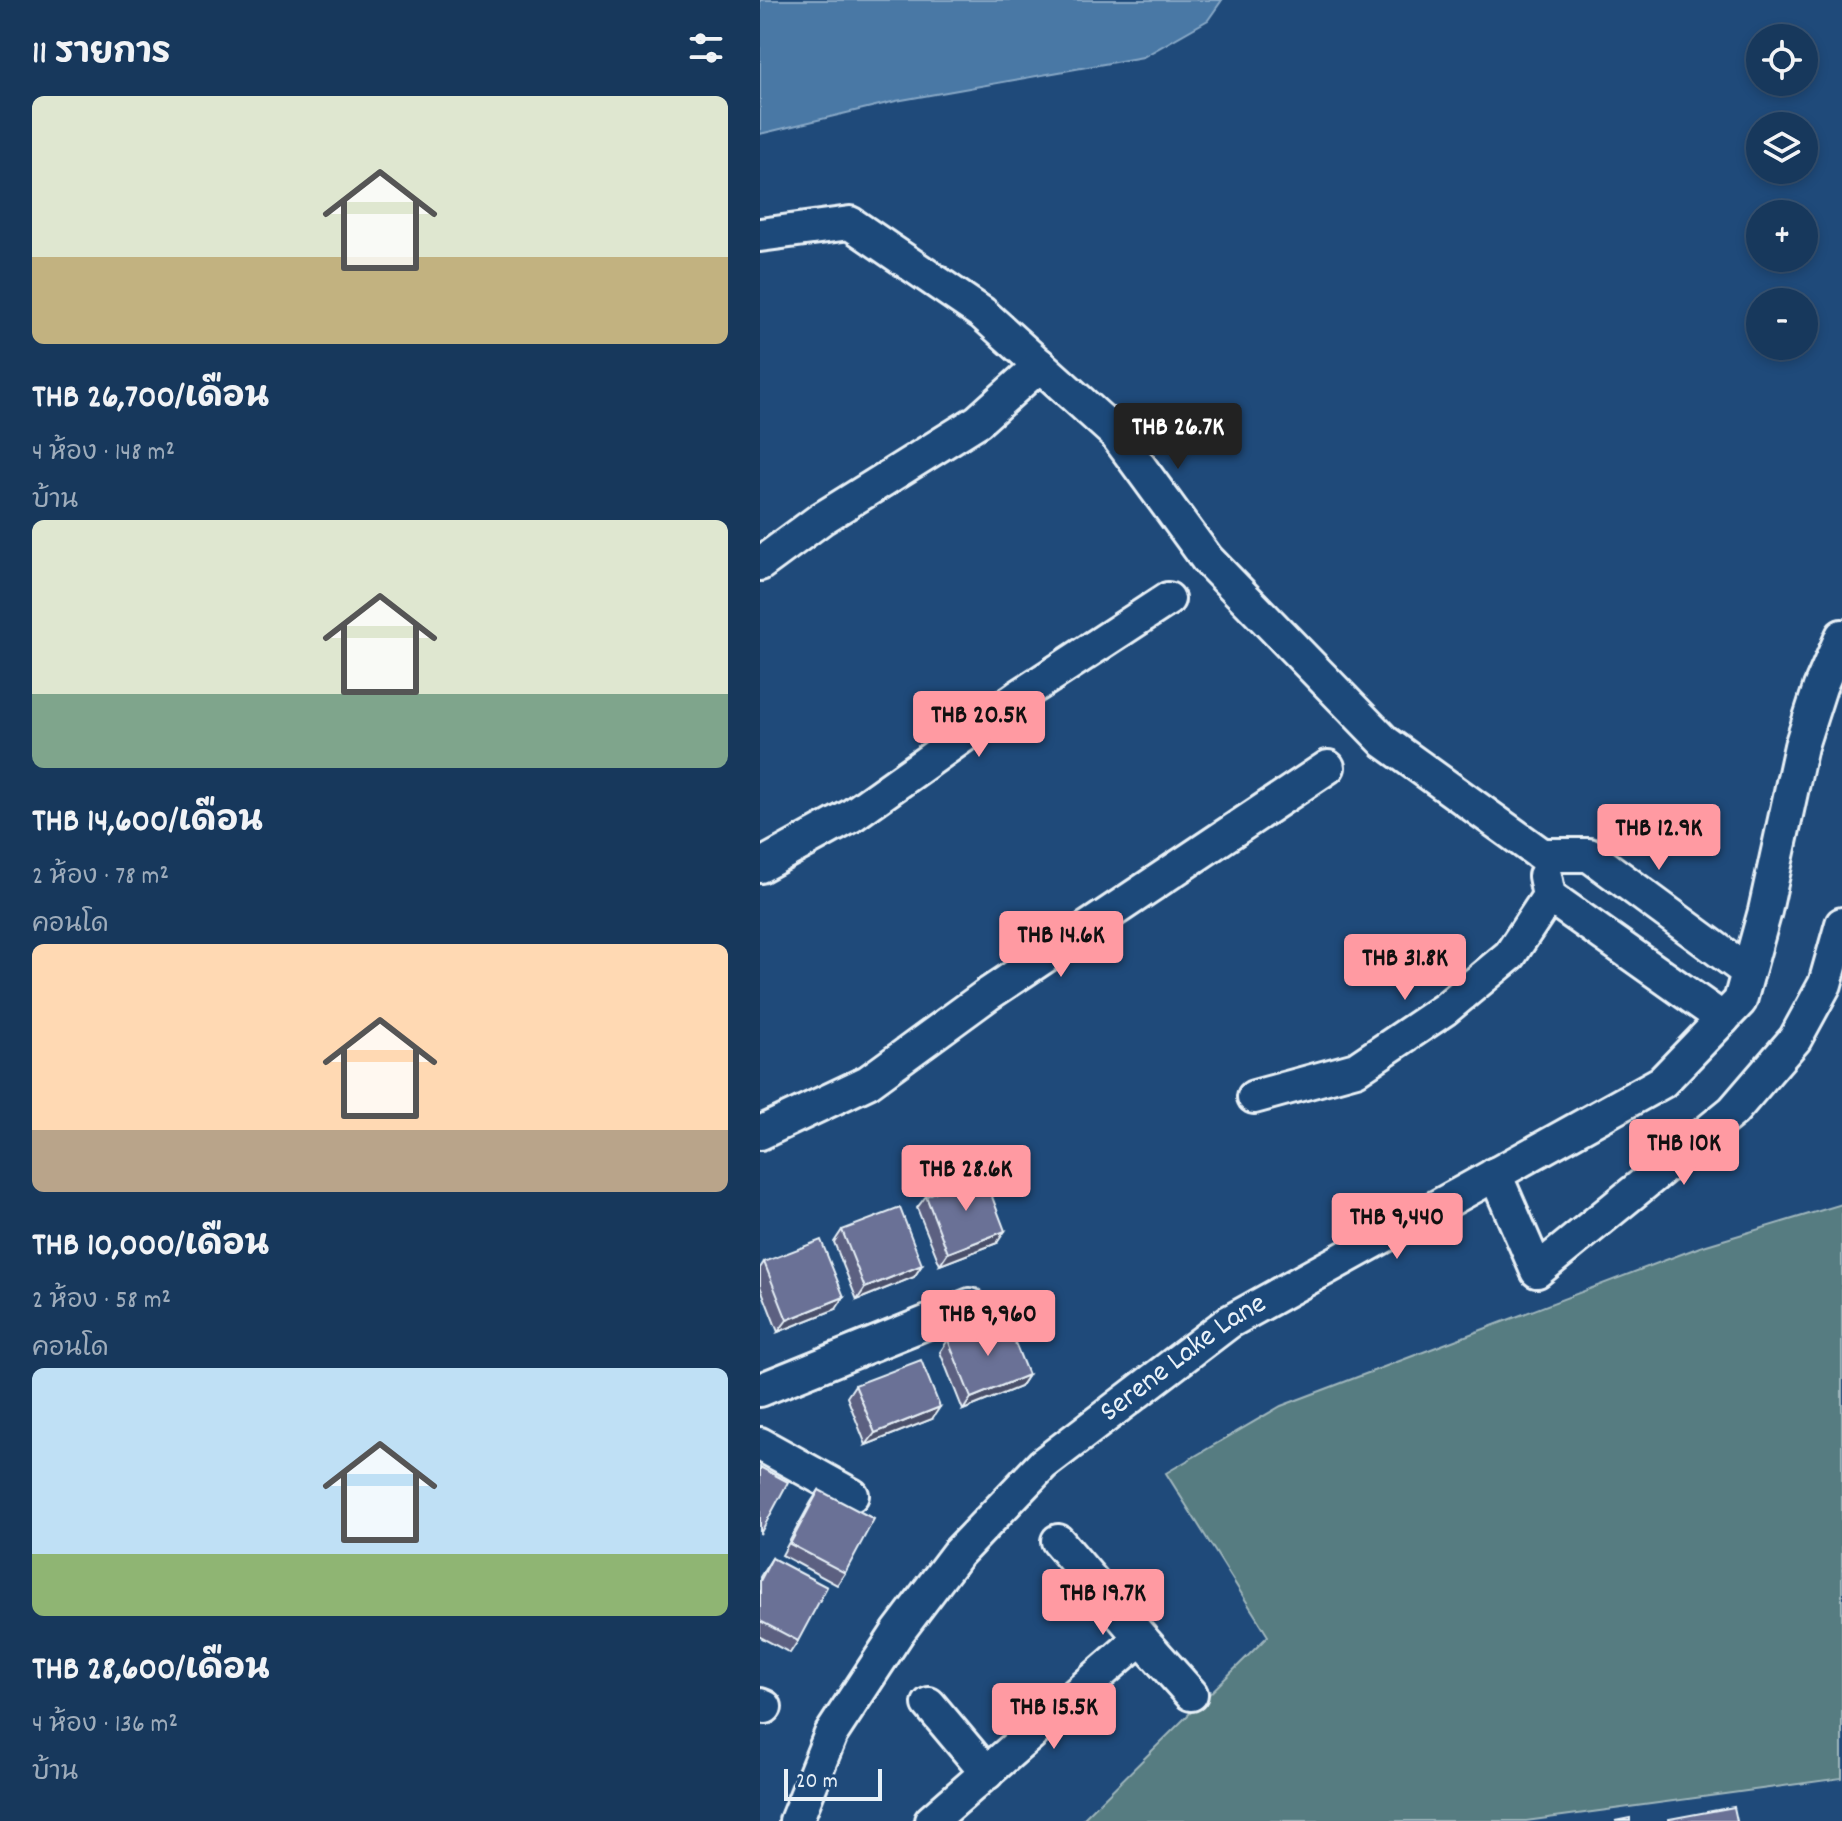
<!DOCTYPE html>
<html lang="th">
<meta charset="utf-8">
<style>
body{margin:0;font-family:Dekko,"Playpen Sans Thai",sans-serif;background:#203f62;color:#f1f3f6;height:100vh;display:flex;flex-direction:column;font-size:30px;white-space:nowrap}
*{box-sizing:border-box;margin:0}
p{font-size:26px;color:#9eacbb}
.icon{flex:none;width:44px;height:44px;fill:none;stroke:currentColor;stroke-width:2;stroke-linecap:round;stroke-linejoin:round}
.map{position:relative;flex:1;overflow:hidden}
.details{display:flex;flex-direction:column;background:#17385c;width:760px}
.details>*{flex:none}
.buttons{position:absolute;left:986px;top:24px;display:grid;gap:16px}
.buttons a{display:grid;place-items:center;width:72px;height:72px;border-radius:50%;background:#17385c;box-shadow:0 4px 12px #0003,0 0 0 2px #365272;font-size:40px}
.scale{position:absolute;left:24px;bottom:20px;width:98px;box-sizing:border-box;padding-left:8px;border:4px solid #e8f1f8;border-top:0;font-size:22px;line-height:28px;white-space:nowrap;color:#e8f1f8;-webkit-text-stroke:6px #1f4a7a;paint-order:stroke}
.price{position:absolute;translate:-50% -68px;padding:0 18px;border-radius:8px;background:#ff9aa2;color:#111;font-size:26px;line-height:52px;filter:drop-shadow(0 2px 4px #0008)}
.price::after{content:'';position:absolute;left:50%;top:48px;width:24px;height:18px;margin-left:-12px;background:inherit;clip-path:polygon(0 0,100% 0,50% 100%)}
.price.on{background:#222;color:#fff}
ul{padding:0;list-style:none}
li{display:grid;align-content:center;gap:16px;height:424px;padding:0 32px}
li span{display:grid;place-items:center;height:248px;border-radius:12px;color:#555}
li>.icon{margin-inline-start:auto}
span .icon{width:144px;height:144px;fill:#fffc;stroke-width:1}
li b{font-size:34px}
h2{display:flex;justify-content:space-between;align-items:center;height:96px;padding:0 32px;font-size:34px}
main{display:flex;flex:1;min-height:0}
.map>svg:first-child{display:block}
.green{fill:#567b81;stroke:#9fb6bc;stroke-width:2}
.water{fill:#4878a5;stroke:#88a8c6;stroke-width:2}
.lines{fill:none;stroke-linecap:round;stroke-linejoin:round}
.minor-casing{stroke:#e8f1f8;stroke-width:38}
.minor{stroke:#1f4a7a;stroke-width:32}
.wall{fill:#5b6181;stroke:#e8f1f8;stroke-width:2}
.shaded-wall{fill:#4a4f69;stroke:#e8f1f8;stroke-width:2}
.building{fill:#6a7196;stroke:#e8f1f8;stroke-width:2}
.labels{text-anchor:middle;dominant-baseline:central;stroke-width:8;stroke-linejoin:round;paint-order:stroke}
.street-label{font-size:30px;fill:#e8f1f8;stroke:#1f4a7a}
</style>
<main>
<section class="details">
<h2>11 รายการ<svg class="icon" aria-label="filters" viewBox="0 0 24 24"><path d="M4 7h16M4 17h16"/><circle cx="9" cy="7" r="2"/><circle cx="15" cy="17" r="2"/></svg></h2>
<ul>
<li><span style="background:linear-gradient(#dfe7d0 65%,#c2b280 0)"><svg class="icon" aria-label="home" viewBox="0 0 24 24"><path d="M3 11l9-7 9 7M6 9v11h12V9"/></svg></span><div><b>THB 26,700/เดือน</b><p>4 ห้อง · 148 m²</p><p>บ้าน</p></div></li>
<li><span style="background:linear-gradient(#dfe7d0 70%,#7fa58c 0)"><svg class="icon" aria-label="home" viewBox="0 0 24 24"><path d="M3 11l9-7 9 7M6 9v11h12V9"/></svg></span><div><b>THB 14,600/เดือน</b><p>2 ห้อง · 78 m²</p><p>คอนโด</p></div></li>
<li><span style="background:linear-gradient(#ffd9b3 75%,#b9a48a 0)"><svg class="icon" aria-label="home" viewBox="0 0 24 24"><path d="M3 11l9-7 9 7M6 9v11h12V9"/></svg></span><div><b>THB 10,000/เดือน</b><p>2 ห้อง · 58 m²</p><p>คอนโด</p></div></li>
<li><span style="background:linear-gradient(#bfe0f5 75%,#8fb573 0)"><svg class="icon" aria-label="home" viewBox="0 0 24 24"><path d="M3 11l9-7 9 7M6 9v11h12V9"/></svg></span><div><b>THB 28,600/เดือน</b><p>4 ห้อง · 136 m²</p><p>บ้าน</p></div></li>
</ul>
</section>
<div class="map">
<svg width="1082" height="1821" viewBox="0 0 1082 1821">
<rect width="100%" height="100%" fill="#1f4a7a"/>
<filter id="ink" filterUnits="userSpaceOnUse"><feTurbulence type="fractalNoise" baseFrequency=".0125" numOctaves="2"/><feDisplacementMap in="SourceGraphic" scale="16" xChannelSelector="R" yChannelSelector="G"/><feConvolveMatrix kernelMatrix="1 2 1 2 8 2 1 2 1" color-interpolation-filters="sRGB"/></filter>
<g filter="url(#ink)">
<path class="green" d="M1082,1204V1778L766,1821H321L508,1636L406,1473L521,1406L940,1247Z"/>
<path class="water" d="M0,0H462L448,20L383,57L136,101L0,134Z"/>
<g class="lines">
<g class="minor-casing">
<g id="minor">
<path d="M0,235L90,223L222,313L355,433L447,559L625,742L782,855H829L988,972"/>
<path d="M0,564L61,519L218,421L280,365"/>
<path d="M0,866L91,816L258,697L408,599"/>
<path d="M785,876L789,896L963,1019"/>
<path d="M494,1097L596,1069L685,1009L750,955L789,896"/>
<path d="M0,1133L108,1082L227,995L568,767"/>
<path d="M735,1174L777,1271L973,1111L1035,1039L1065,984L1082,924"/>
<path d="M0,1390L210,1305"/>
<path d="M0,1444L92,1495"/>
<path d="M298,1541L381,1638L431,1694"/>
<path d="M169,1704L227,1773"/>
<path d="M0,1705L5,1707"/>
<path id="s1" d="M36,1821L71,1734L138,1632L197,1554L283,1464L469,1322L902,1082L980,1001L1005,911L1041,746L1060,687L1082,636"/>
<path d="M171,1821L381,1638"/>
</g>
</g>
<use href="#minor" class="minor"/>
</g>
<path class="wall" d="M166,1196L237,1243L180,1265L157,1208Z
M82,1230L162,1265L154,1277L97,1300L74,1242Z
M4,1262L76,1309L18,1332L0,1286V1268Z
M188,1340L268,1375L260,1387L203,1410L180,1352Z
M95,1385L172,1419L106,1445L87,1397Z
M59,1490L85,1573L77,1585L22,1555L51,1502Z
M12,1558L38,1641L30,1653L0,1637V1577Z"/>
<path class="shaded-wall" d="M245,1231L237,1243L180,1265L188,1253Z
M162,1265L154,1277L97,1300L105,1288Z
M84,1297L76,1309L18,1332L27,1320Z
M268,1375L260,1387L203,1410L211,1398Z
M180,1407L172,1419L106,1445L115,1433Z"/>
<path class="building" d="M223,1173L245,1231L188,1253L166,1196Z
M140,1208L162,1265L105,1288L82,1230Z
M61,1240L84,1297L27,1320L4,1262Z
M245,1318L268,1375L211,1398L188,1340Z
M161,1360L180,1407L115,1433L95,1385Z
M0,1467L28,1482L0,1534Z
M59,1490L114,1519L85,1573L30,1544Z
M12,1558L67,1587L38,1641L0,1621V1581Z
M974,1807L977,1821H909V1819Z
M870,1818V1821H855Z"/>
</g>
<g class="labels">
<g class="street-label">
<text stroke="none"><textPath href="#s1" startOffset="614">Serene Lake Lane</textPath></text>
</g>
</g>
</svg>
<div class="buttons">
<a><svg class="icon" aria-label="locate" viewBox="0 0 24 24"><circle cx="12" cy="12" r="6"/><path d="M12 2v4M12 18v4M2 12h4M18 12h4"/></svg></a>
<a><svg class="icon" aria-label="layers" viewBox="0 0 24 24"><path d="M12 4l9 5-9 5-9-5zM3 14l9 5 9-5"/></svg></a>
<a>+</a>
<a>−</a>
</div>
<div class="scale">20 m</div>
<b class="price on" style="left:418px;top:471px">THB 26.7K</b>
<b class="price" style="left:219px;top:759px">THB 20.5K</b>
<b class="price" style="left:899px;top:872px">THB 12.9K</b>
<b class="price" style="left:301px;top:979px">THB 14.6K</b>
<b class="price" style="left:645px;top:1002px">THB 31.8K</b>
<b class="price" style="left:924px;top:1187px">THB 10K</b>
<b class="price" style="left:206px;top:1213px">THB 28.6K</b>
<b class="price" style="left:637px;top:1261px">THB 9,440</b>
<b class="price" style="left:228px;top:1358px">THB 9,960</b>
<b class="price" style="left:343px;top:1637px">THB 19.7K</b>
<b class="price" style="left:294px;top:1751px">THB 15.5K</b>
</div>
</main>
